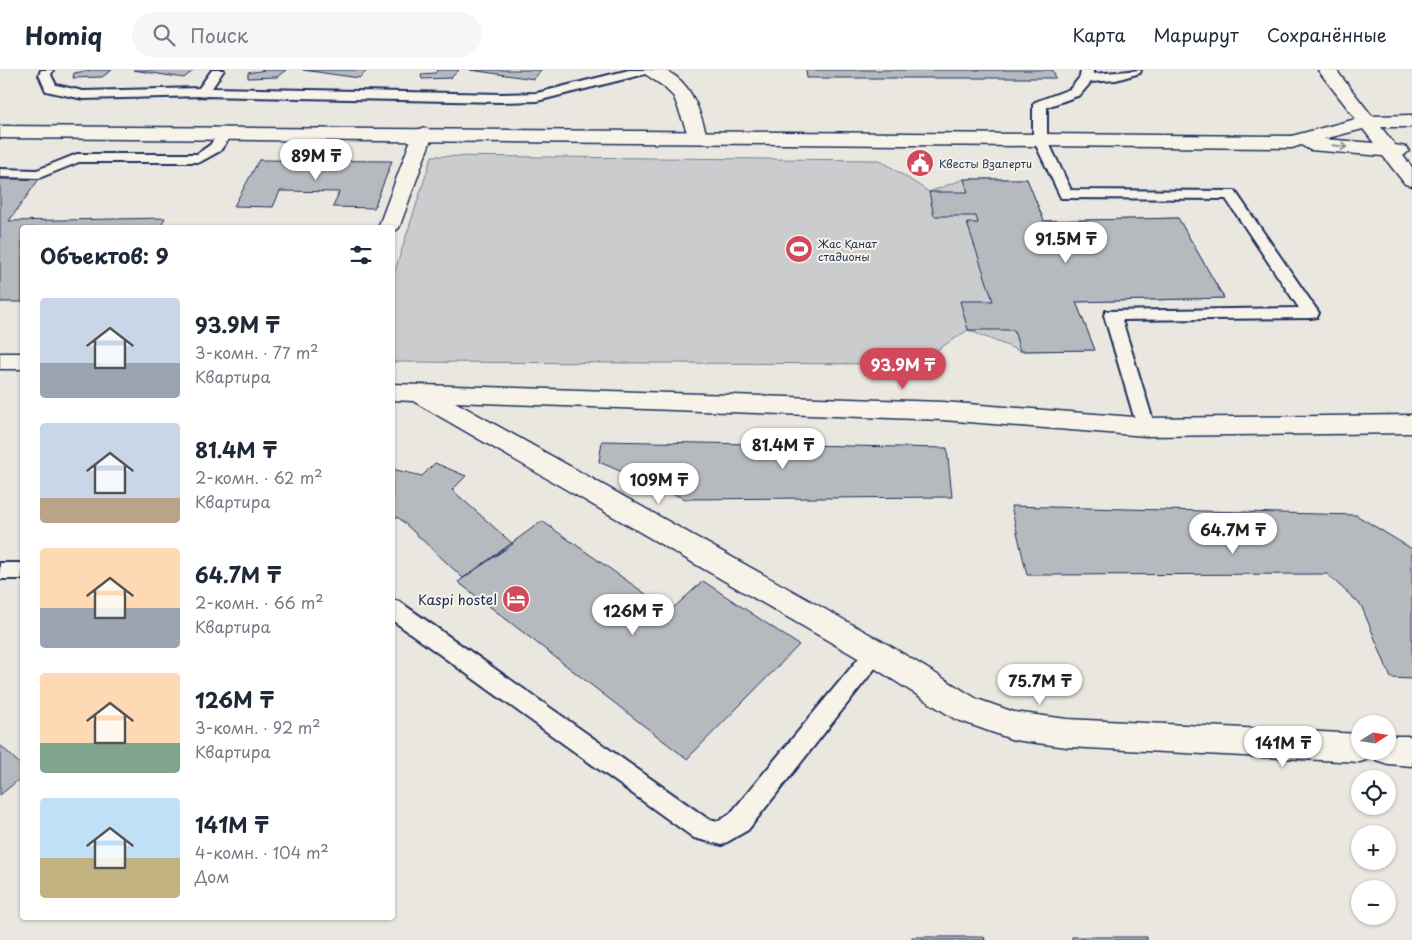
<!DOCTYPE html>
<html lang="ru">
<meta charset="utf-8">
<style>
body{margin:0;font-family:"Playpen Sans",sans-serif;background:#f6f6f7;color:#1f2937;height:100vh;display:flex;flex-direction:column;font-size:19px;white-space:nowrap}
*{box-sizing:border-box;margin:0}
p{font-size:16px;color:#747a83}
.icon{flex:none;width:28px;height:28px;fill:none;stroke:currentColor;stroke-width:2;stroke-linecap:round;stroke-linejoin:round}
.map{position:relative;flex:1;overflow:hidden}
.sheet{position:absolute;left:20px;top:155px;width:375px;height:695px;display:flex;flex-direction:column;background:#fff;border-radius:5px;box-shadow:0 1px 4px #0004}
.sheet>*{flex:none}
.needle{width:32px;rotate:78deg}
.fabs{position:absolute;left:1351px;top:645px;display:grid;gap:10px}
.fabs a{display:grid;place-items:center;width:45px;height:45px;border-radius:50%;background:#fff;box-shadow:0 1px 4px #0004;font-size:25px}
.price{position:absolute;translate:-50% -42px;padding:0 11px;border-radius:18px;background:#fff;color:#222;font-size:16px;line-height:32px;filter:drop-shadow(0 1px 2px #0008)}
.price::after{content:'';position:absolute;left:50%;top:30px;width:15px;height:11px;margin-left:-8px;background:inherit;clip-path:polygon(0 0,100% 0,50% 100%)}
.price.selected{background:#d1495b;color:#fff}
ul{padding:0;list-style:none}
li{display:flex;align-items:center;gap:15px;height:125px;padding:0 20px}
li span{display:grid;place-items:center;flex:none;width:140px;height:100px;border-radius:5px;color:#555}
li>.icon{margin-inline-start:auto}
span .icon{width:60px;height:60px;fill:#fffc;stroke-width:1}
li b{font-size:21px}
h2{display:flex;justify-content:space-between;align-items:center;height:60px;padding:0 20px;font-size:21px}
header{display:flex;align-items:center;gap:30px;box-sizing:border-box;height:70px;padding:0 25px;background:#fff;border-bottom:1px solid #e0e1e3}
header strong{font-size:24px}
nav{display:flex;gap:28px;margin-inline-start:auto;font-size:18px}
.search{width:350px;height:45px;background:#f6f6f7;display:flex;align-items:center;gap:12px;box-sizing:border-box;padding:0 18px;border-radius:28px;color:#747a83;font-size:19px}
.map>svg:first-child{display:block}
.green{fill:#cbcccd;stroke:#737e96}
.building{fill:#b6babf;stroke:#1b2f5e}
.lines{fill:none;stroke-linecap:round;stroke-linejoin:round}
.service-casing{stroke:#1b2f5e;stroke-width:4}
.minor-casing{stroke:#1b2f5e;stroke-width:3}
.tertiary-casing{stroke:#1b2f5e;stroke-width:3}
.secondary-casing{stroke:#1b2f5e;stroke-width:3}
.service{fill:#f7f3e8;fill-rule:evenodd}
.minor{fill:#f7f3e8;fill-rule:evenodd}
.tertiary{fill:#f7f3e8;fill-rule:evenodd}
.secondary{fill:#f7f3e8;fill-rule:evenodd}
.oneway{stroke:#8991a3}
.labels{text-anchor:middle;dominant-baseline:central;stroke-width:4;stroke-linejoin:round;paint-order:stroke}
.far-poi-label{font-size:11px;fill:#1b2f5e;stroke:#f7f3e8;text-anchor:start}
.poi-label{font-size:14px;fill:#1b2f5e;stroke:#f7f3e8;text-anchor:end}
</style>
<header>
<strong>Homiq</strong>
<div class="search"><svg class="icon" aria-label="search" viewBox="0 0 24 24"><circle cx="10" cy="10" r="6"/><path d="M15 15l6 6"/></svg>Поиск</div>
<nav><a>Карта</a><a>Маршрут</a><a>Сохранённые</a></nav>
</header>
<div class="map">
<svg width="1412" height="870" viewBox="0 0 1412 870">
<rect width="100%" height="100%" fill="#eae7e0"/>
<filter id="ink" filterUnits="userSpaceOnUse"><feTurbulence type="fractalNoise" baseFrequency=".02" numOctaves="2"/><feDisplacementMap in="SourceGraphic" scale="10" xChannelSelector="R" yChannelSelector="G"/><feConvolveMatrix kernelMatrix="1 2 1 2 8 2 1 2 1" color-interpolation-filters="sRGB"/></filter>
<g filter="url(#ink)">
<path class="green" d="M432,86L880,90L929,122L964,109H1027L1044,151L1178,148L1224,228L1076,232L1095,280L1020,281L968,260L915,294L393,292V207Z"/>
<path class="building" d="M91,0H112L102,7L73,8L74,3Z
M133,0H194L184,8Z
M265,0H286L277,7L248,8V3Z
M303,0H368L359,8Z
M438,0H459L451,8L422,9L421,4L435,3Z
M470,0H541L534,9Z
M806,0H1053L1056,8H807Z
M259,90L392,91L374,138L333,137L339,122L280,121L273,137L234,136Z
M0,109H39L9,151L165,148L160,158H22V232H0Z
M964,109H1027L1044,151L1178,148L1224,228L1076,232L1095,280L1020,281L1014,260H968L960,231H993L967,153H978L976,146H934L929,122H968Z
M602,371L947,378L952,427L685,429L599,392Z
M435,393L466,406L452,420L513,474L463,508L399,448L392,447V399L422,406Z
M1011,436L1356,445L1412,479V609L1391,608L1361,535L1327,504L1027,505Z
M542,451L670,541L703,511L799,575L687,689L458,512Z
M0,675L22,696V707L0,725Z
M912,867H984L985,870H912Z
M1072,867H1147V870H1072Z"/>
<g class="lines">
<g class="service-casing">
<path id="service" d="M41,0H53L51,5L56,15L83,21L199,18L212,0H224L212,18L502,24L537,23L629,0H650L649,3L537,31L502,32L203,26L83,29L46,21L39,5Z
M1081,0H1093V4L1141,0L1140,3L1116,10L1091,12L1080,25L1047,37V69L1071,120L1235,121L1319,243L1317,247L1311,248L1122,250L1155,357L1153,362L1146,363L1139,362L1137,357L1104,245L1106,241L1299,238L1226,129L1061,128L1033,69V35L1035,32L1070,19L1080,7Z
M226,59L233,63L220,81L200,92H79L39,108L0,107V99L37,100L77,84H197L210,75L221,60Z
M0,493H22V509H0Z
M392,530L400,532L708,749L719,751L730,744L868,577L876,574L884,577L887,583L748,760L722,775L694,768L392,550Z"/>
</g>
<g class="minor-casing">
<path id="minor" d="M639,0C646,0 656,0 663,0C691,9 700,42 707,66L704,70H690L674,27L663,16Z
M423,58L430,60L433,64L399,158L392,163V158H378L413,64L416,60Z
M0,283H22V299H0Z
M392,314L943,332L1146,348L1412,345V363L1146,366L943,350L455,332L887,574L977,629L1014,642L1067,649L1360,664V681H1388V666H1412V696L1388,694L1376,690L1374,684L1372,688L1360,692L1067,677L1014,670L955,649L865,592L413,331L392,330Z"/>
</g>
<g class="tertiary-casing">
<path id="tertiary" d="M0,56L1291,66L1298,68L1301,72L1298,76L1291,78L0,68Z"/>
</g>
<g class="secondary-casing">
<path id="secondary" d="M1318,0H1336L1372,46L1412,45V57H1381L1395,75L1406,77L1409,81L1403,86L1412,97V116L1405,114L1383,86L1310,80L1301,75L1291,78L1284,76L1281,72L1284,68L1356,49ZM1363,59L1374,73L1324,69Z"/>
</g>
<use href="#service" class="service"/>
<use href="#minor" class="minor"/>
<use href="#tertiary" class="tertiary"/>
<use href="#secondary" class="secondary"/>
</g>
<defs><path id="oneway-shaft" d="M-6 0H5M1.5-3L5.5 0L1.5 3" fill="none" stroke-width="1.6" stroke-linecap="round" stroke-linejoin="round" transform="scale(1.25)"/></defs>
<use class="oneway" href="#oneway-shaft" transform="translate(1340 76) rotate(6)"/>
</g>
<defs>
<g id="civic-disc" transform="scale(1.4375)"><circle r="9.5" fill="#d1495b" stroke="#f7f3e8"/><path d="M-.6-6.5H3V-4.5H.6V-3L4-1V1h2V6H-6V1h2V-1L-.6-3ZM-1.2 2.5V6h2.4V2.5Z" fill="#fff"/></g>
<g id="stadium-disc" transform="scale(1.4375)"><circle r="9.5" fill="#d1495b" stroke="#f7f3e8"/><path d="M0-5a6.5 5 0 1 0 0 10a6.5 5 0 1 0 0-10ZM-3.5-1.8h7v3.6h-7Z" fill="#fff"/></g>
<g id="hotel-disc" transform="scale(1.4375)"><circle r="9.5" fill="#d1495b" stroke="#f7f3e8"/><path d="M-6-4.5h1.5V1H6V5H4.5V3h-9V5H-6ZM-4 0a1.8 1.8 0 1 1 3.6 0ZM.5 0V-2.5h3Q6-2.5 6 0Z" fill="#fff"/></g>
</defs>
<g fill-rule="evenodd">
<use href="#civic-disc" x="920" y="93"/>
<use href="#stadium-disc" x="799" y="179"/>
<use href="#hotel-disc" x="516" y="529"/>
</g>
<g class="labels">
<g class="far-poi-label">
<text x="939" y="93">Квесты Взаперти</text>
<text x="818" y="173">Жас Қанат<tspan x="818" dy="13">стадионы</tspan></text>
</g>
<g class="poi-label">
<text x="497" y="529">Kaspi hostel</text>
</g>
</g>
</svg>
<div class="fabs">
<a><svg class="needle" viewBox="-14 -14 28 28"><path d="M0-13l5 13h-10z" fill="#e53935"/><path d="M0 13l5-13h-10z" fill="#747a83"/></svg></a>
<a><svg class="icon" aria-label="locate" viewBox="0 0 24 24"><circle cx="12" cy="12" r="6"/><path d="M12 2v4M12 18v4M2 12h4M18 12h4"/></svg></a>
<a>+</a>
<a>−</a>
</div>
<b class="price" style="left:316px;top:111px">89M ₸</b>
<b class="price" style="left:1066px;top:194px">91.5M ₸</b>
<b class="price selected" style="left:903px;top:320px">93.9M ₸</b>
<b class="price" style="left:783px;top:400px">81.4M ₸</b>
<b class="price" style="left:659px;top:435px">109M ₸</b>
<b class="price" style="left:1233px;top:485px">64.7M ₸</b>
<b class="price" style="left:633px;top:566px">126M ₸</b>
<b class="price" style="left:1040px;top:636px">75.7M ₸</b>
<b class="price" style="left:1283px;top:698px">141M ₸</b>
<section class="sheet">
<h2>Объектов: 9<svg class="icon" aria-label="filters" viewBox="0 0 24 24"><path d="M4 7h16M4 17h16"/><circle cx="9" cy="7" r="2"/><circle cx="15" cy="17" r="2"/></svg></h2>
<ul>
<li><span style="background:linear-gradient(#c9d6e8 65%,#9aa5b1 0)"><svg class="icon" aria-label="home" viewBox="0 0 24 24"><path d="M3 11l9-7 9 7M6 9v11h12V9"/></svg></span><div><b>93.9M ₸</b><p>3-комн. · 77 m²</p><p>Квартира</p></div></li>
<li><span style="background:linear-gradient(#c9d6e8 75%,#b9a48a 0)"><svg class="icon" aria-label="home" viewBox="0 0 24 24"><path d="M3 11l9-7 9 7M6 9v11h12V9"/></svg></span><div><b>81.4M ₸</b><p>2-комн. · 62 m²</p><p>Квартира</p></div></li>
<li><span style="background:linear-gradient(#ffd9b3 60%,#9aa5b1 0)"><svg class="icon" aria-label="home" viewBox="0 0 24 24"><path d="M3 11l9-7 9 7M6 9v11h12V9"/></svg></span><div><b>64.7M ₸</b><p>2-комн. · 66 m²</p><p>Квартира</p></div></li>
<li><span style="background:linear-gradient(#ffd9b3 70%,#7fa58c 0)"><svg class="icon" aria-label="home" viewBox="0 0 24 24"><path d="M3 11l9-7 9 7M6 9v11h12V9"/></svg></span><div><b>126M ₸</b><p>3-комн. · 92 m²</p><p>Квартира</p></div></li>
<li><span style="background:linear-gradient(#bfe0f5 60%,#c2b280 0)"><svg class="icon" aria-label="home" viewBox="0 0 24 24"><path d="M3 11l9-7 9 7M6 9v11h12V9"/></svg></span><div><b>141M ₸</b><p>4-комн. · 104 m²</p><p>Дом</p></div></li>
</ul>
</section>
</div>
